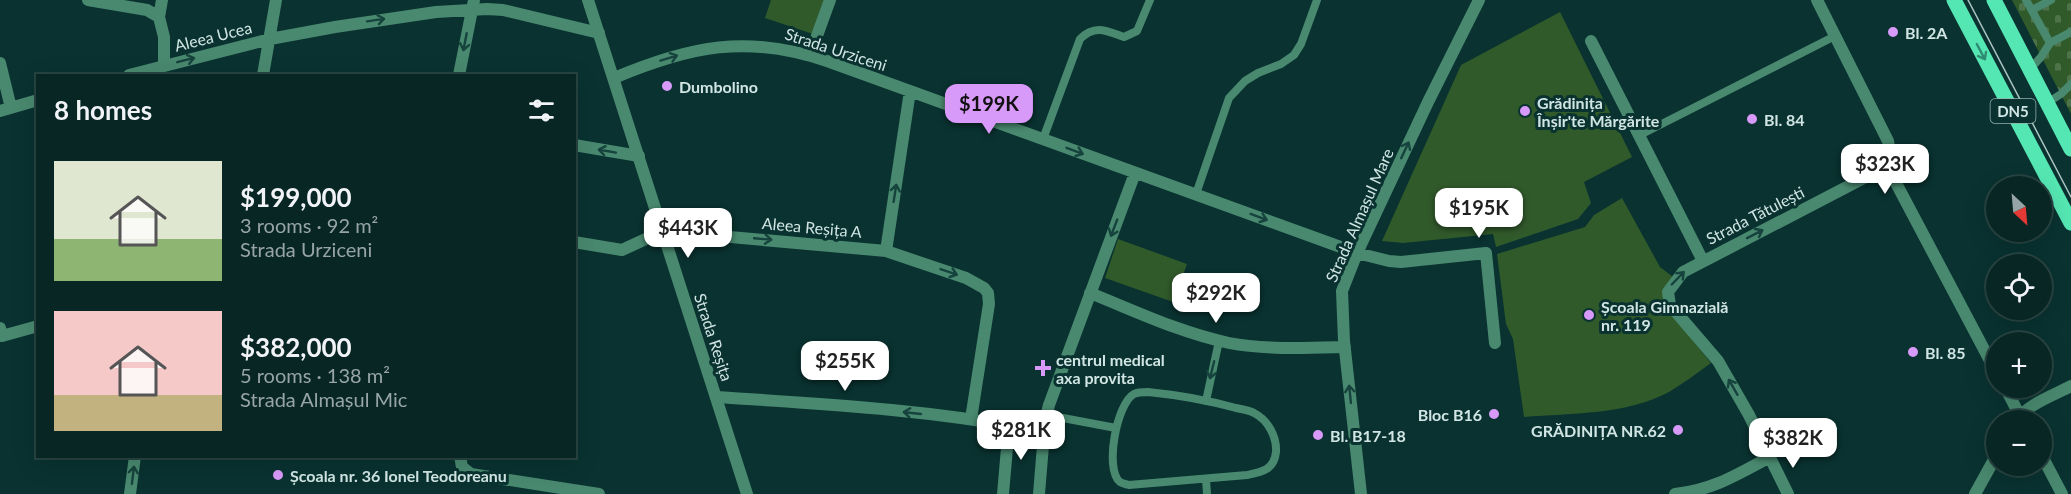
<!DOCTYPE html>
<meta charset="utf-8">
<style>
body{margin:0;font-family:Lato,sans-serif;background:#153231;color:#f1f3f6;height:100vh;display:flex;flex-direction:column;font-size:22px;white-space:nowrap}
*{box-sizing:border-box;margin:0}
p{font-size:20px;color:#98a5a6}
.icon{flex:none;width:33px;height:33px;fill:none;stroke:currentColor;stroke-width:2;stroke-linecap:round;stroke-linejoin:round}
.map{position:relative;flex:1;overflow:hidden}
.side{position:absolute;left:36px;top:74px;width:540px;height:384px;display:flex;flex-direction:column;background:#072624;border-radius:0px;box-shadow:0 6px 24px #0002,0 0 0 2px #284341}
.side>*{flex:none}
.needle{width:39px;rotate:154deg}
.tools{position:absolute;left:1986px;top:176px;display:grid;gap:12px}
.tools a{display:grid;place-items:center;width:66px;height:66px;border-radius:50%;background:#072624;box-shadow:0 6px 24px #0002,0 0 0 2px #284341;font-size:30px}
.price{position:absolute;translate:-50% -51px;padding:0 14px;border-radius:12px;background:#fff;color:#222;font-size:20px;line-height:39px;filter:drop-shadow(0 2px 3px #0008)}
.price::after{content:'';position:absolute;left:50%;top:36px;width:18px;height:14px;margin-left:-9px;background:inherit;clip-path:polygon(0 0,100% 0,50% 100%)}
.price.active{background:#d89af8;color:#111}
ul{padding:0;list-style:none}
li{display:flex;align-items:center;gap:18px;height:150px;padding:0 18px}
li span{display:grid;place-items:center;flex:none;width:168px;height:120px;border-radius:0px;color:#555}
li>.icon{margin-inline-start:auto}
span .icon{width:72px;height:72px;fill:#fffc;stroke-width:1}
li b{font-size:26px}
h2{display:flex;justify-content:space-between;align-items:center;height:72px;padding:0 18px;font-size:26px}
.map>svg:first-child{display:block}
.cemetery{fill:url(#cemetery-stones)}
.green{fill:#315a2b}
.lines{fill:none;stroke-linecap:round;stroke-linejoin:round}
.service{stroke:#49896f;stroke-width:8}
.minor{stroke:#49896f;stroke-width:12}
.tertiary{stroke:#49896f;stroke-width:12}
.primary{stroke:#55e7b3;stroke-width:15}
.tram{stroke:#acc5c3;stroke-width:1.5}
.oneway{stroke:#16433d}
.oneway2{stroke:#2f8c72}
.poi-dot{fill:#d89af8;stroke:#093230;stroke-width:2}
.labels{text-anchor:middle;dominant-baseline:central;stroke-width:6;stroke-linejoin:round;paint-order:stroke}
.shield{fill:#093230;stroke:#95b0ae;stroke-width:1.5}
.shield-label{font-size:15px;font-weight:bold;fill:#d1e6e4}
.poi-label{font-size:16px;font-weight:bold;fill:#d1e6e4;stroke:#093230;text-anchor:start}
.street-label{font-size:16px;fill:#d1e6e4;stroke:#093230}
</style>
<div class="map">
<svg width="2071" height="494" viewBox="0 0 2071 494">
<defs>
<pattern id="cemetery-stones" width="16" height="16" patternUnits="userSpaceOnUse" patternTransform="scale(1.5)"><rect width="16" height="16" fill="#315a2b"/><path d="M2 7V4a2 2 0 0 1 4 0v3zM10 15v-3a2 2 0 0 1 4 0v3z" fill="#4e724a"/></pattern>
</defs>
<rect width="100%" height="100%" fill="#093230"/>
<path class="cemetery" d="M2012,0H2071V114Z"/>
<path class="green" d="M771,0H824L813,34L765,18Z
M1560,12L1632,157L1584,182L1591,203L1578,219L1496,247L1493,234L1403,243L1382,241L1461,65Z
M1622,198L1660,267L1673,277L1666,307L1711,363C1697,373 1684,383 1669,392C1626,415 1572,413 1524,417L1513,339L1506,324L1497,254L1585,227L1594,215Z
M1118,239L1187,264L1173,302L1105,278Z"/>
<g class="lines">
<path class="service" d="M2026,0L2050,43L2041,57L2030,69
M2032,10L2051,0
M2050,43L2071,32
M2047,103L2061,94L2071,84
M1638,136L1835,36
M1043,139L1080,39C1095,24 1107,31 1124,37L1137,31L1150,0
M1196,194L1229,98L1245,81L1258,73L1281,64L1294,55L1301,44L1317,0
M1148,392C1178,395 1207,400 1236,408C1242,409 1249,410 1254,413C1268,420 1277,437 1276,452C1274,470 1262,472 1247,475L1129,485C1126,484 1123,484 1120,482C1104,469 1117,403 1134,394C1138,392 1144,392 1148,392Z
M1206,401L1219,341
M1047,415L1116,428
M1206,479L1207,494"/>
<path class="minor" d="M88,0L147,10L159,17
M162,0L159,17L164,37V66
M1817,0L1888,141L1890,152L1887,166L1996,372
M1591,41L1703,261
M810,55L830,0
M0,63L11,108
M129,75L270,39L335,27L436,12L487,9L503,10L599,33
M263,75L276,0
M459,75L474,0
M614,78C690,46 747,34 827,61L1357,253L1389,261L1401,262L1486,253L1495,343
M0,111L38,100
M574,145L639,156
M574,242L622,250L663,231L886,251L966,278L984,288L988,293L989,304L971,419
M886,251L910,91
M1090,293C1135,311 1181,333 1229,343C1266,350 1308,348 1345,347
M0,328L2,336L38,326
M2005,387L2022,420
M716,397C825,404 937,410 1044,432
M2018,420C2027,404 2055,395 2071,386
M460,456L462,467L471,474L599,494
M2042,456L2062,494
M130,494L135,456
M1003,494L1009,425
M1039,494L1045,421L1049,405L1135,173
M1361,494L1344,341L1342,291L1357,253L1428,102L1479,0
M1675,494C1713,490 1738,474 1770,457
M1788,494L1749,415L1718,361L1670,305L1668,292L1683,272L1887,166
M1975,494L1996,456"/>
<path class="tertiary" d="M588,0L747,494"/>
<path class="primary" d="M1954,0L2071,223
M1994,0L2071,149"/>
<path class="tram" d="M1968,0L2071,197"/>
</g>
<defs><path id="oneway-shaft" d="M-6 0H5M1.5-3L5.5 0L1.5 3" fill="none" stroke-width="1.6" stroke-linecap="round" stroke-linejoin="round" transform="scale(1.5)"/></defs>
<g class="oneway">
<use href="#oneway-shaft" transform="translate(376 20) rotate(-9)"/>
<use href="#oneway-shaft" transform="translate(465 42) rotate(101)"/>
<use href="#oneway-shaft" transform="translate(669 58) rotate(-17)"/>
<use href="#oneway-shaft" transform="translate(186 60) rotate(-14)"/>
<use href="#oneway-shaft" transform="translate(1405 150) rotate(-65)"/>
<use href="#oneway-shaft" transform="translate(607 151) rotate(-170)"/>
<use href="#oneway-shaft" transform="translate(1075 151) rotate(21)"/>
<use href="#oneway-shaft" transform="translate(895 193) rotate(-81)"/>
<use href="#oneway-shaft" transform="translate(1259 217) rotate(20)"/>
<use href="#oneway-shaft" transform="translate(1114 228) rotate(111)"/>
<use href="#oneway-shaft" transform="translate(1755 234) rotate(-27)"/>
<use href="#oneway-shaft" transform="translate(763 239) rotate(5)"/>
<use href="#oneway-shaft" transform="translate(949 272) rotate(19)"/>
<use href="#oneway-shaft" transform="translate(1678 278) rotate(-46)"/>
<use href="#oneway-shaft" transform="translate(1212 370) rotate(104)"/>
<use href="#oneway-shaft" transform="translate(1733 387) rotate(-120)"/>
<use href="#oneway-shaft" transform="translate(1350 394) rotate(-96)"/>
<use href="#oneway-shaft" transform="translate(912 413) rotate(-174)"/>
<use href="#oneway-shaft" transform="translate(133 475) rotate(-83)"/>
</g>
<use class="oneway2" href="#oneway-shaft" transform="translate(1981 52) rotate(62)"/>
<g class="poi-dot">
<circle cx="1893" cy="32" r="6"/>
<circle cx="667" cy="86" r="6"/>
<circle cx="1525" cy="111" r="6"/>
<circle cx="1752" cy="119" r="6"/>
<circle cx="1589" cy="315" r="6"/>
<circle cx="1913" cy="352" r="6"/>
<path d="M1040 359h6v6h6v6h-6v6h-6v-6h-6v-6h6z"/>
<circle cx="1494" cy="414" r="6"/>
<circle cx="1678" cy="430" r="6"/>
<circle cx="1318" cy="435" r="6"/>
<circle cx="278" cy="475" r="6"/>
</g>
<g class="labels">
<rect class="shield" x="1990.5" y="99" width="45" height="24" rx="4.5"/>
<g class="shield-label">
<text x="2013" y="111">DN5</text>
</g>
<g class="poi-label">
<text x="1905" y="32">Bl. 2A</text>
<text x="679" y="86">Dumbolino</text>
<text x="1537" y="102">Grădinița<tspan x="1537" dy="18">Înșir'te Mărgărite</tspan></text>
<text x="1764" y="119">Bl. 84</text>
<text x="1601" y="306">Școala Gimnazială<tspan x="1601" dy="18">nr. 119</tspan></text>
<text x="1925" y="352">Bl. 85</text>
<text x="1056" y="359">centrul medical<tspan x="1056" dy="18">axa provita</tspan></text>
<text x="1482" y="414" text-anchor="end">Bloc B16</text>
<text x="1666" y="430" text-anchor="end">GRĂDINIȚA NR.62</text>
<text x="1330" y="435">Bl. B17-18</text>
<text x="290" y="475">Școala nr. 36 Ionel Teodoreanu</text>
</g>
<g class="street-label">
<text transform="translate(213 36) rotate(-14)">Aleea Ucea</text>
<text transform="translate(836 49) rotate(18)">Strada Urziceni</text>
<text transform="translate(1359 215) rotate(-66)">Strada Almașul Mare</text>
<text transform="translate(1755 215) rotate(-27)">Strada Tătulești</text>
<text transform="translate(812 227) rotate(5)">Aleea Reșița A</text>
<text transform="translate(714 337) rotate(72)">Strada Reșița</text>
</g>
</g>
</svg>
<div class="tools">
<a><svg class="needle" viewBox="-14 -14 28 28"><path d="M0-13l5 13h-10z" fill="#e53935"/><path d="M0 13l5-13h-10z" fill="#98a5a6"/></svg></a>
<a><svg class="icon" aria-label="locate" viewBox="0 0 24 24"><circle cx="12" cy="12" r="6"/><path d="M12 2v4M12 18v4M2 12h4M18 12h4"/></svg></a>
<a>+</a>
<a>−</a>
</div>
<b class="price active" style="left:989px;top:135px">$199K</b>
<b class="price" style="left:1885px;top:195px">$323K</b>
<b class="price" style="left:1479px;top:239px">$195K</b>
<b class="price" style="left:688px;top:259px">$443K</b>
<b class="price" style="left:1216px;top:324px">$292K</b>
<b class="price" style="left:845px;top:392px">$255K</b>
<b class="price" style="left:1021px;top:461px">$281K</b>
<b class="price" style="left:1793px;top:469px">$382K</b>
<section class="side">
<h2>8 homes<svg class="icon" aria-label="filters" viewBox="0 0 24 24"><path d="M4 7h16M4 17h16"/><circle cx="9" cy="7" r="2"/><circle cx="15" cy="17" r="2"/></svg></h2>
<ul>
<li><span style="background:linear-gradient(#dfe7d0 65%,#8fb573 0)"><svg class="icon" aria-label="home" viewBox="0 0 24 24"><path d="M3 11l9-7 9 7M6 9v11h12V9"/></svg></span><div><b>$199,000</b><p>3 rooms · 92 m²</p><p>Strada Urziceni</p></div></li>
<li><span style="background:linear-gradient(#f6c9c9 70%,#c2b280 0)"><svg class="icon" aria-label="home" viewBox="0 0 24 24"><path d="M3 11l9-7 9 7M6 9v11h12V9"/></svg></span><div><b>$382,000</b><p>5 rooms · 138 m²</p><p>Strada Almașul Mic</p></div></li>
</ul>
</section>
</div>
